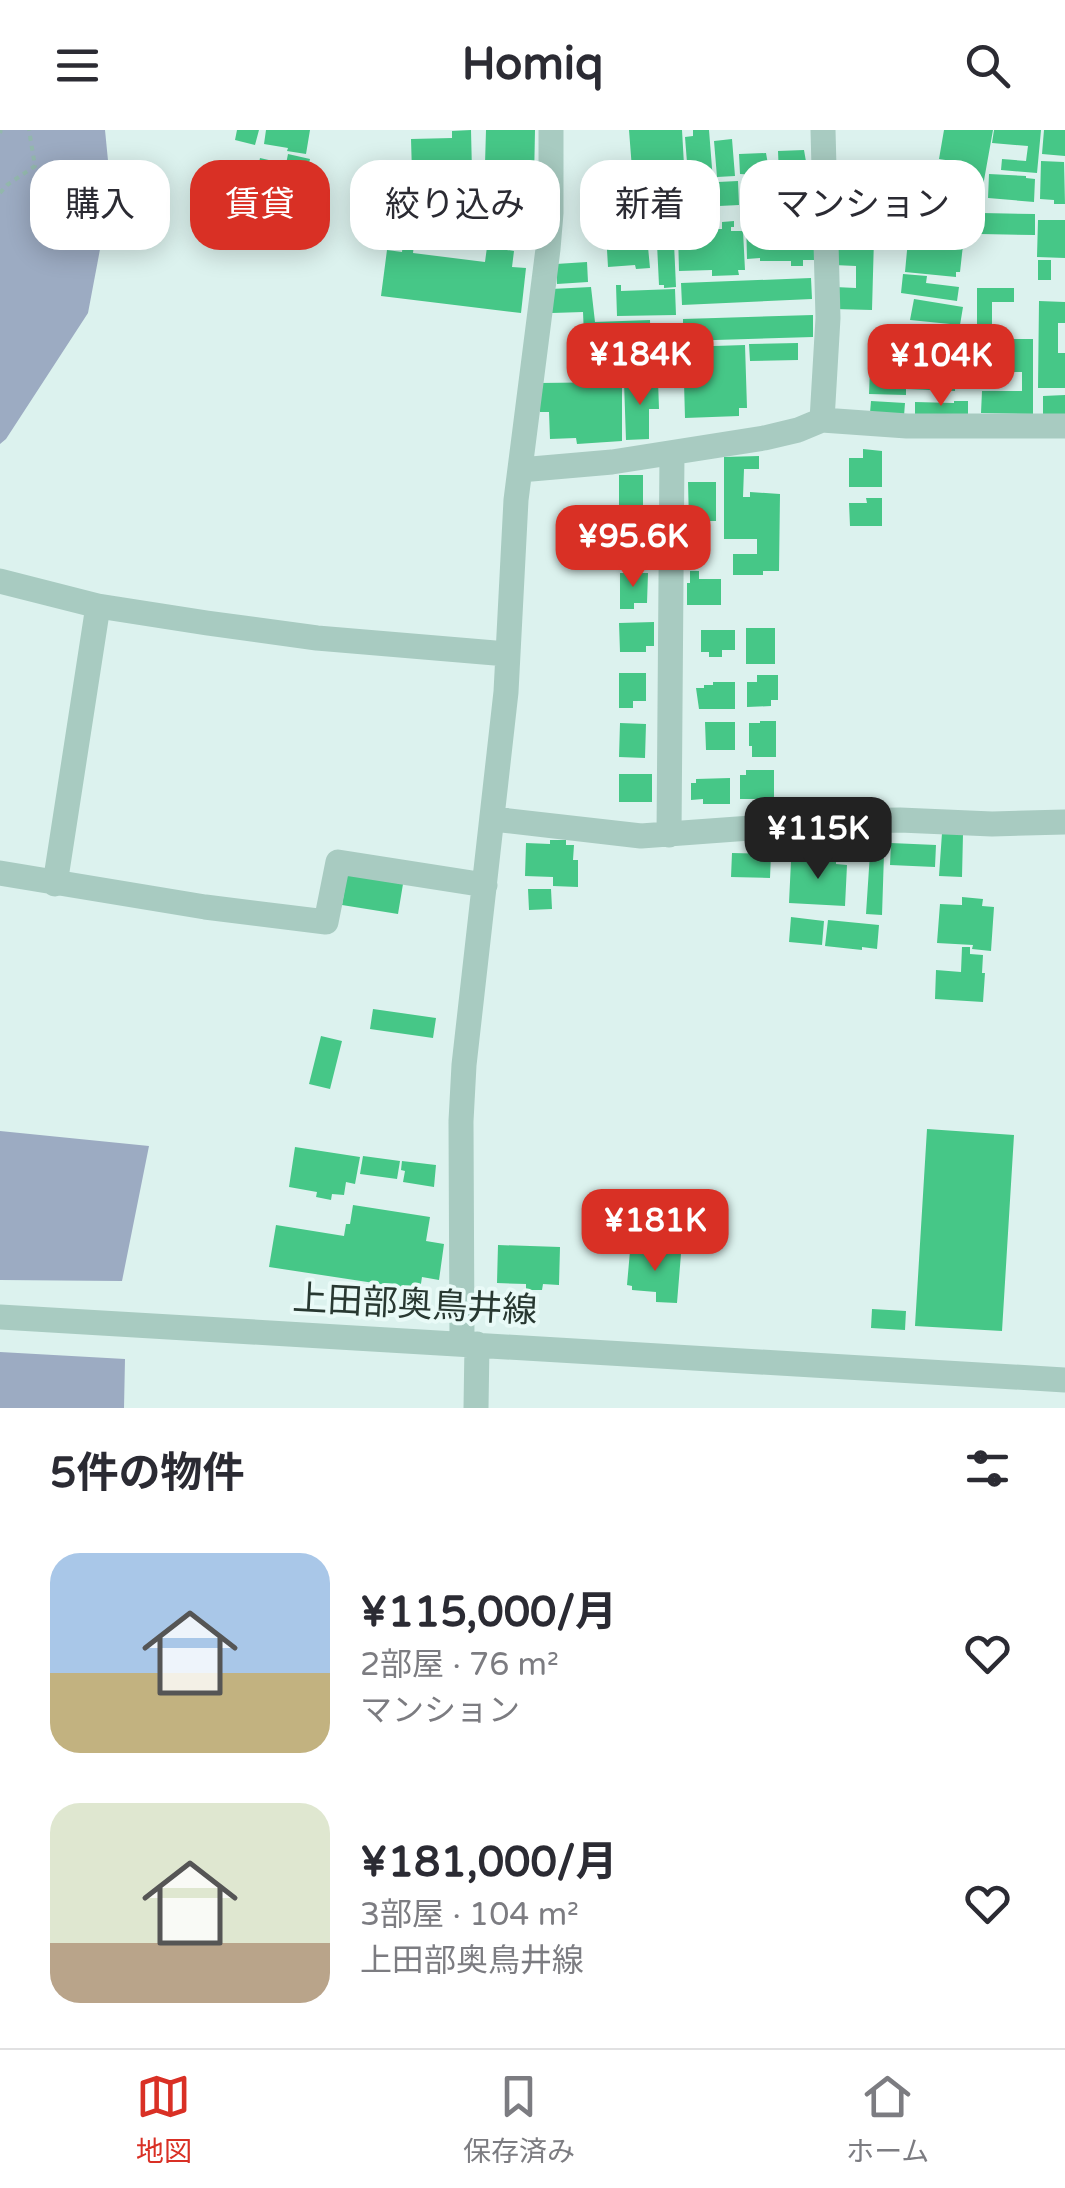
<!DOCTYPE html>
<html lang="ja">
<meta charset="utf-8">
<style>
body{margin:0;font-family:"Varela Round","Noto Sans JP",sans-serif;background:#f7f7f7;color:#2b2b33;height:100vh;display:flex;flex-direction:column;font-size:38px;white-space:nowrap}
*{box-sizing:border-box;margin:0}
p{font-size:32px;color:#7c7c81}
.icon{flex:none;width:55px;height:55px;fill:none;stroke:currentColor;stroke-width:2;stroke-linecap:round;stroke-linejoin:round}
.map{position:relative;height:1278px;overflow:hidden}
.details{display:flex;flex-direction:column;background:#fff;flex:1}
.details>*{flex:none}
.banner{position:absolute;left:30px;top:30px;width:1005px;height:90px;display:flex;gap:20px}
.price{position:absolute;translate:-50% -85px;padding:0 22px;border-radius:20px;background:#d93025;color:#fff;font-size:32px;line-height:65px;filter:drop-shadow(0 2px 5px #0008)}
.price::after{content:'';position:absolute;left:50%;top:60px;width:30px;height:22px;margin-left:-15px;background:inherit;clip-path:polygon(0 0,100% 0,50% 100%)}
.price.selected{background:#222;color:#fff}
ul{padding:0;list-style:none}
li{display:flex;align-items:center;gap:30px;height:250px;padding:0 50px}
li span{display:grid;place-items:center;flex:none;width:280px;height:200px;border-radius:30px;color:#555}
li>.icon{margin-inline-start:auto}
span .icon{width:120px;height:120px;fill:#fffc;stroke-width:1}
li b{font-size:42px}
h2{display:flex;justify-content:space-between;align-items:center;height:120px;padding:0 50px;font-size:42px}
.pill{padding:0 35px;border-radius:30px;background:#fff;box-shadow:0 5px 25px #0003;font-size:35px;line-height:90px}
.pill.selected{background:#d93025;color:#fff}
header{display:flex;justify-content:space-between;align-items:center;height:130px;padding:0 50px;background:#fff;font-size:45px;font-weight:800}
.tabs{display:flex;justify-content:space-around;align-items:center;height:140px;border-top:2px solid #e1e1e2;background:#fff;font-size:28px;color:#7c7c81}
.tabs a{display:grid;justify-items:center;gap:5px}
.tabs .selected{color:#d93025}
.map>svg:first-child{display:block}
.green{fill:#9cabc2}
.building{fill:#46c787}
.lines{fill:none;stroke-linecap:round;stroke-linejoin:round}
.path{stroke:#92b7ac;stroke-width:4;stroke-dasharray:5 5;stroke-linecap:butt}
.minor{stroke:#a8cbc1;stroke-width:25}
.labels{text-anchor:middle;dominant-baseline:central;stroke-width:8;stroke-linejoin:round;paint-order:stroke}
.street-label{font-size:35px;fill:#283831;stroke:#e9faf7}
</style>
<header><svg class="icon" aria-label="menu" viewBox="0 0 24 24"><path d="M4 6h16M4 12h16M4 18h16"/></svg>Homiq<svg class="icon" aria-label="search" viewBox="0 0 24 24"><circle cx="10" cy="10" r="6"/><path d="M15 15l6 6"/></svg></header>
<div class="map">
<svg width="1065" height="1278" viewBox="0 0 1065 1278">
<rect width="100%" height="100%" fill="#dcf2ee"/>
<path class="green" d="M0,0H105L111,61L88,183L6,309L0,314Z
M0,1001L149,1016L122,1151L0,1150Z
M0,1222L125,1229L124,1278H0Z"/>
<path class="building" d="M237,0H259L255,15L235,10Z
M266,0H310L306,24L287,21L288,18L264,14Z
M471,0L472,42H452V45H439V43H412L411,9L452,8V1Z
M486,0H535L534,51L516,50V34H485Z
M629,0H682L684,35L632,39Z
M693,0H709L715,76L637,84L636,61L652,60L651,43L664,42V49L668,48V59L689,58L685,7L693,6Z
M944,0H993L981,67L949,61L950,54L961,56L965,33L939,29Z
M994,0H1041L1037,43L1001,40L1002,29L1026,31L1028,16L992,13Z
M1044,0H1065V26L1042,24Z
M732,9L735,46L717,47L714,11Z
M804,20L808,43L805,46L779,47L778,21Z
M766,23L770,46L740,44L739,24Z
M288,24L310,29L304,57L256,47L260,28L286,34Z
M1041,31L1064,32L1065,74H1054V70L1040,69Z
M490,37H513V67H490Z
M989,44L1026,46V48L1035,49L1034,72L988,68Z
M800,48L801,73L742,77L741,52Z
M738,51L739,75L719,76L718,52Z
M862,59L907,66L902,101L883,98L884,94L858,90Z
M925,72L945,74L944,86L955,88L954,94L967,95L966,105L909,100L911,76L925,78Z
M835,79L855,80L854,95L834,94Z
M982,83L1035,84V105L981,104Z
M746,89H758V98H814V130H803V136H791V131H760V128L747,129Z
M1038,90H1065V128L1037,127Z
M734,91V97H731V101H743L745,140H738L739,145L712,146V140L679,141L678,103L713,102V99H722V92Z
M648,97V100L652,99L653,116L648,117L650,138L636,139L635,135L608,137L606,103L636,101V98Z
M854,103L865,104V108H874L872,180L834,179L835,157L856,158V136L834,135V107H854Z
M404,105L415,107L413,123L485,132L487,117L514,121L512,137L526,138L521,183L381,166L387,120L402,122Z
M908,110L963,115L960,142H956V147L905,142Z
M674,113L676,157L664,158V155H659L657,114Z
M1038,130H1051V150H1038Z
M587,132L588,152L557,154L556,134Z
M903,144L927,146L926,153L959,157L957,171L901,163Z
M811,148L812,169L682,175L681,153Z
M616,155H621V161L675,159L676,185L617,186Z
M591,157L595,192L650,190L651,230L639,231V236L621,237V229L593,230L592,206H584L583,182L552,183L551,159Z
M977,158H1014V172H992V197H977Z
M914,169L963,177L960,195L910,190Z
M1039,171L1065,172V193H1058V223H1065V258H1038Z
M813,185V207L683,211V189Z
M910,196H932L931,220L909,219Z
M977,209H1033V284L981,283L982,261H1022V242H976Z
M798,213V230L750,231L749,214Z
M745,215L747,278H739V286L685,288L683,217Z
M872,217H907L906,223L956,224L955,261L906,259V265L869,264L870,238H886L887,231H872Z
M658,250L659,279H649V309L626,310L624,252Z
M622,252V311L577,314L576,308L550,309L549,282H540L539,253Z
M1065,265V284H1043V266Z
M871,271L905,273L904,286L870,283Z
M954,271H968V284L915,288V272L954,273Z
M863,319L882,321V357H849V328H863Z
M759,326V339H744L743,367H750V362L780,364L779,441H763V445H733V424H757V409H724V327Z
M619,345H643V379H619Z
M688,352H716V391H689Z
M866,368H882V396H850L849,373H867Z
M620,392H639V402L647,401V427H620Z
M690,441H699V449H721V475H687V453H690Z
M620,443H648L647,473H634V479H620Z
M654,492V516H646V522H620L619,493Z
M746,498H775V534H746Z
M701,500H735V520H722V527H709V522H701Z
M619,543H646V571H633V578H619Z
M757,545H778V570H771V576L747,577V552H757Z
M713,552H735V579H699L696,558H704V555H713Z
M760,591H776V627H752V616H749V593H760Z
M705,592H735V620H706Z
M620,593L646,594L645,628L619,627Z
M746,640H774V669H740V645H746Z
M619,644H652V672H619Z
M730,648V674H703V669L691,670V653H696V649Z
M942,703L963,704L962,747L939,746Z
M550,710H566V715H574L573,730H578V757L553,756V747L525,746L526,713L550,714Z
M891,713L936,715L935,737L890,735Z
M732,723L771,724L770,748L731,747Z
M870,723L884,724L882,785L866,784Z
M819,726L836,727V734L847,735L845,776L789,773L791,731L818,732Z
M347,745L403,754L398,784L342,775Z
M528,759H551L552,779L529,780Z
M962,767L983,769L982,776L994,777L991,821L972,819L973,815L937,813L940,774L962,775Z
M791,787L824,791L822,815L789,812Z
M828,790L879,795L877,819L862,817V820L825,816Z
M962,817H970V824L983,825L982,843H985L983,872L935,869L936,840L961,842Z
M373,879L436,888L433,908L370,899Z
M321,906L342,911L330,959L309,954Z
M927,999L1014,1005L1002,1201L915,1196Z
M295,1017L360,1027L355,1054L346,1052L344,1065L332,1064L331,1070L316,1067L317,1062L289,1057Z
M363,1026L400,1031L397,1049L360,1044Z
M402,1031L436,1035L434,1057L403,1052L405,1041L401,1040Z
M353,1075L430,1087L426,1111L444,1114L439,1150L422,1147L420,1160L269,1137L276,1095L344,1106L346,1094H350Z
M498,1115L560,1117L559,1155L543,1154L542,1160H526V1154L497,1153Z
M630,1121L681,1124L677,1173L656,1172V1162L632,1160V1156L627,1155Z
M872,1179L906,1181L905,1200L871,1198Z"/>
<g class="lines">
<path class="path" d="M0,3L1,0
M0,63L7,55L35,36L29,0"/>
<path class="minor" d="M822,290L828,188L823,0
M520,340L612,332L764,308L798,300L822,290L907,296H1065
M0,451L98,476L207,493L317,508L507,524
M493,689L641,706L846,691L900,690L992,694L1065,692
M669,705L672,323
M0,743L205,777L326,792L338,732L485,755
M55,754L98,476
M0,1187L1065,1250
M462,1212L461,991L464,935L506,562L516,370L548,119L551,83V0
M476,1278L477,1214"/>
</g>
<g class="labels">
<g class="street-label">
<text transform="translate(415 1175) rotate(3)">上田部奥鳥井線</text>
</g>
</g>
</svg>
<b class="price" style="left:640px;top:278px">¥184K</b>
<b class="price" style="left:941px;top:279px">¥104K</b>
<b class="price" style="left:633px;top:460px">¥95.6K</b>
<b class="price selected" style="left:818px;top:752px">¥115K</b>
<b class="price" style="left:655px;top:1144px">¥181K</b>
<div class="banner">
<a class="pill">購入</a>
<a class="pill selected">賃貸</a>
<a class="pill">絞り込み</a>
<a class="pill">新着</a>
<a class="pill">マンション</a>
</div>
</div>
<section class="details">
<h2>5件の物件<svg class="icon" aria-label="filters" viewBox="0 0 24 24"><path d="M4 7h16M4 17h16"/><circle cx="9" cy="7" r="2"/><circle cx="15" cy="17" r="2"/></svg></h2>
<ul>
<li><span style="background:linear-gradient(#a9c7e8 60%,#c2b280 0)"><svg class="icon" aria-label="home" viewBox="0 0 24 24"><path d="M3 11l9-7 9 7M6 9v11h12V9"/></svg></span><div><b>¥115,000/月</b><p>2部屋 · 76 m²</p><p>マンション</p></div><svg class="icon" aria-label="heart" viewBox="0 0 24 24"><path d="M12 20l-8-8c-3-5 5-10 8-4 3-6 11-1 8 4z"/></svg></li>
<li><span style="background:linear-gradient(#dfe7d0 70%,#b9a48a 0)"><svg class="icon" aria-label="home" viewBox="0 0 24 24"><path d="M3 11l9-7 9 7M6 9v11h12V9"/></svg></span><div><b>¥181,000/月</b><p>3部屋 · 104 m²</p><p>上田部奥鳥井線</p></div><svg class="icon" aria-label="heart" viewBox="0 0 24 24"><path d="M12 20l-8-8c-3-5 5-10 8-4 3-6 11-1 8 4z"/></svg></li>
</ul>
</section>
<nav class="tabs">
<a class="selected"><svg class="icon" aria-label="map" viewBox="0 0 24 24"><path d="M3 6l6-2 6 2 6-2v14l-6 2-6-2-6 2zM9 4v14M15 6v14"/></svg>地図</a>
<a><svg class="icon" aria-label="saved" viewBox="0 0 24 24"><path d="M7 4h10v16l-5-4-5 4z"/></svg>保存済み</a>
<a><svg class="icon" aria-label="home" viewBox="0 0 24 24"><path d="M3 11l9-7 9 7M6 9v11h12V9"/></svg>ホーム</a>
</nav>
